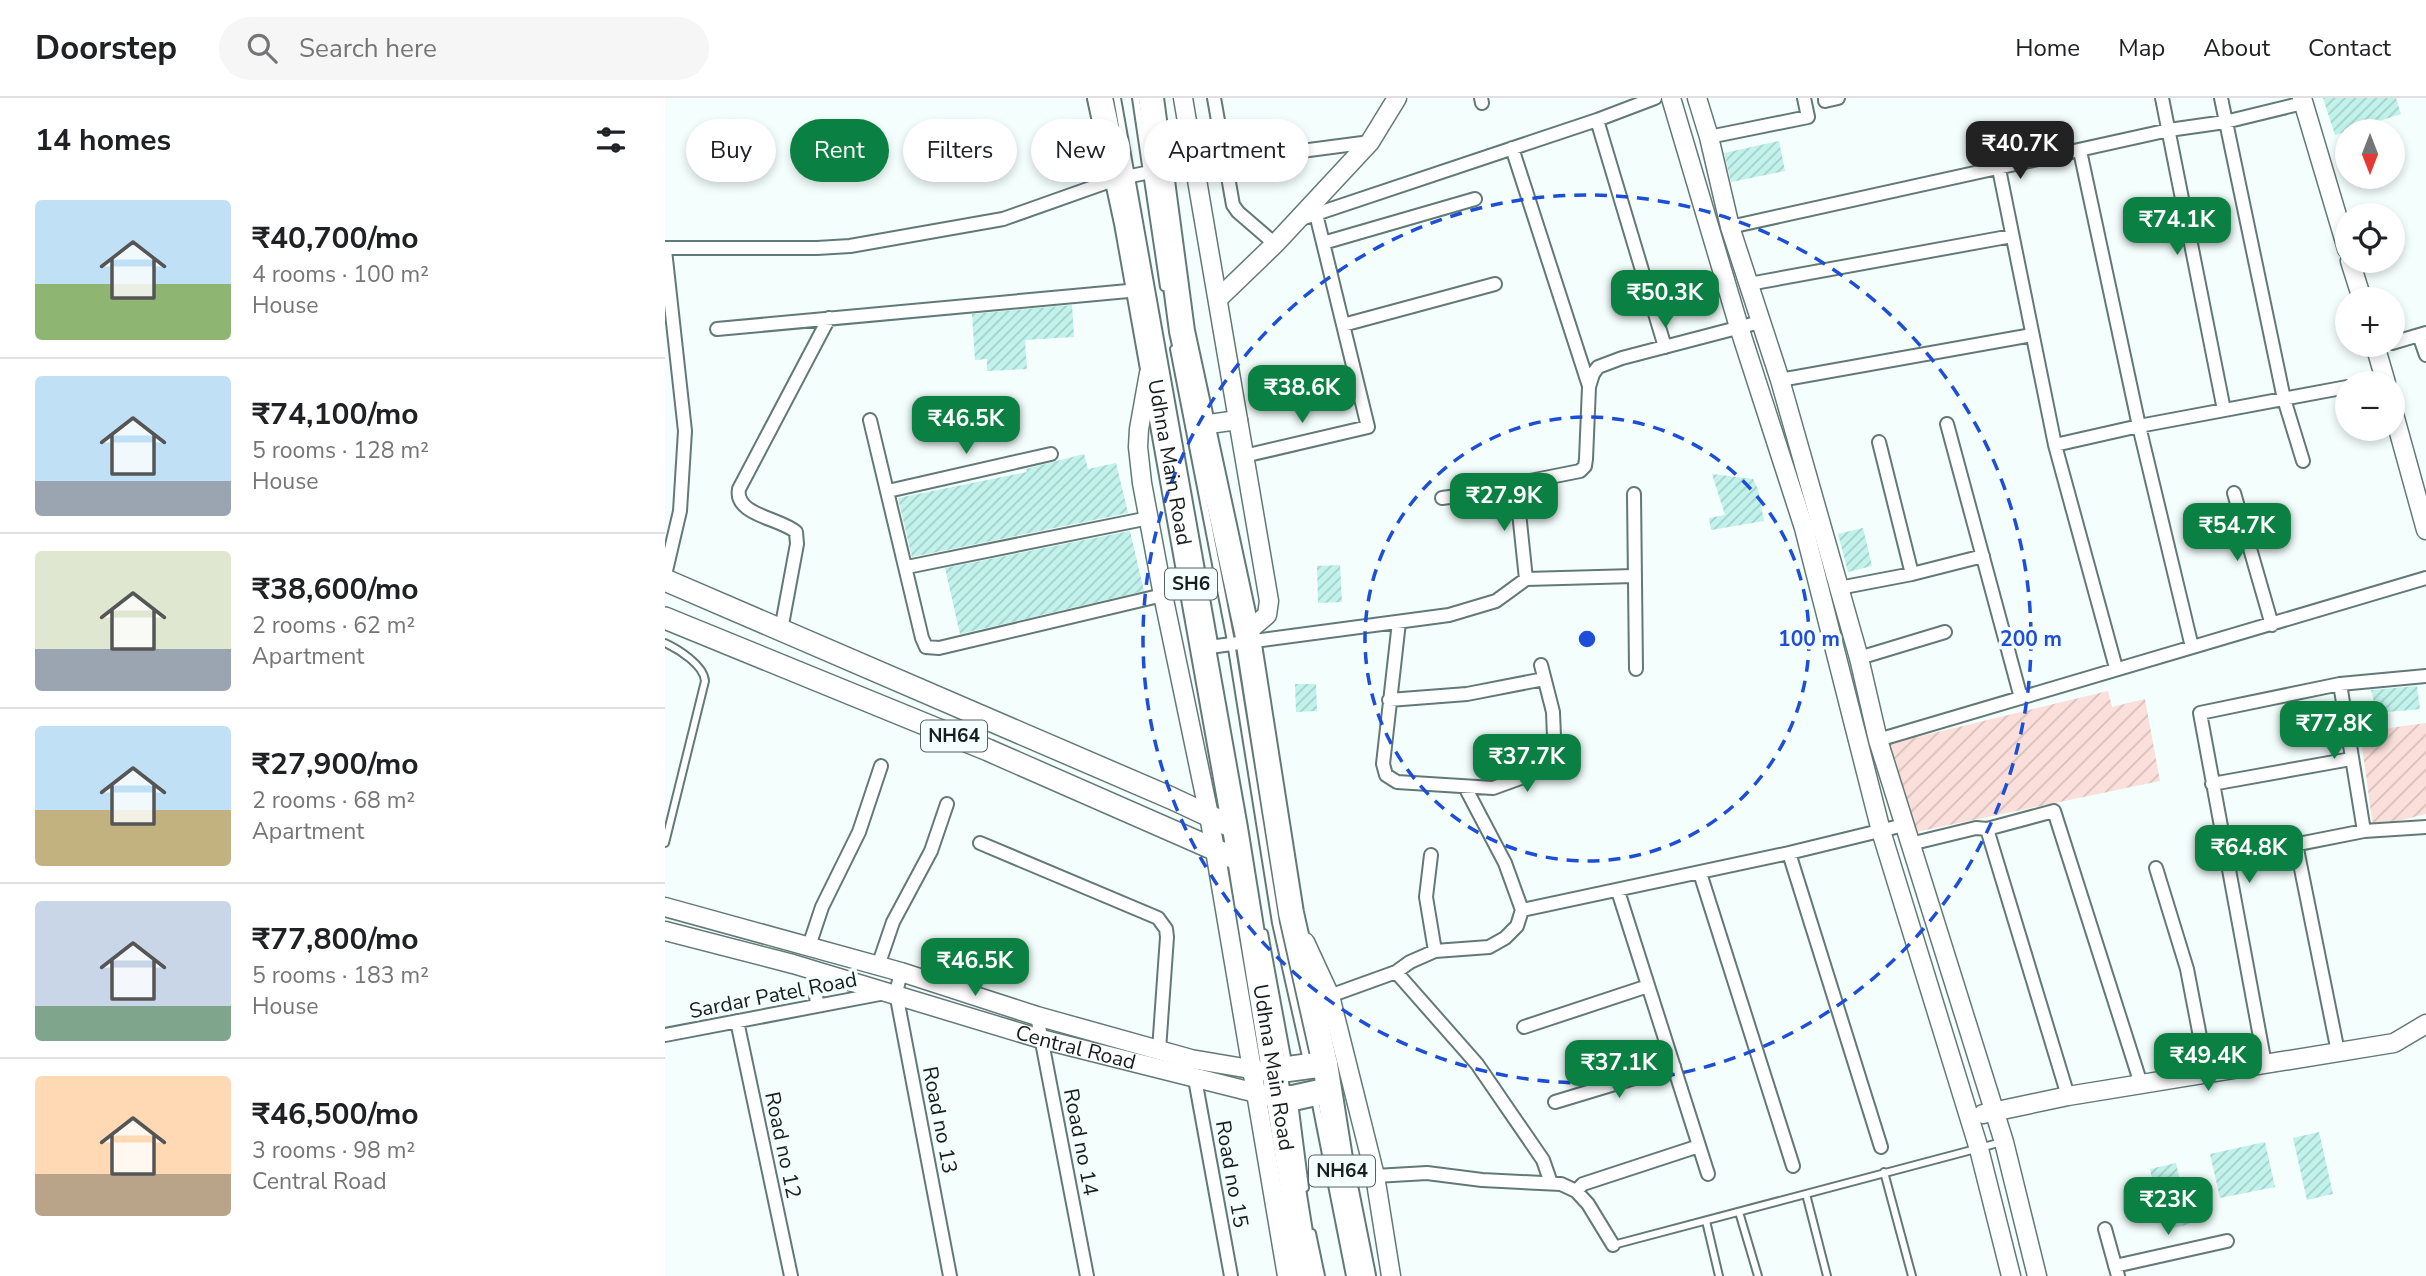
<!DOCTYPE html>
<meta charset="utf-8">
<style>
body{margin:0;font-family:"Nunito Sans",sans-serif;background:#f6f6f6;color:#202124;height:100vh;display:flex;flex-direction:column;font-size:26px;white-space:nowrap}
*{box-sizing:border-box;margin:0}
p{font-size:23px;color:#757577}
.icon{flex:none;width:38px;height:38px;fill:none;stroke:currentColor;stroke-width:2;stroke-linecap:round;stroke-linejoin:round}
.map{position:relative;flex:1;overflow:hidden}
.sheet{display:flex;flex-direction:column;background:#fff;width:665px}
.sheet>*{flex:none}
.guide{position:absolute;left:21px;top:21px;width:665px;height:63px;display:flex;gap:14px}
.needle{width:46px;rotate:180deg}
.fabs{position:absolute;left:1670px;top:21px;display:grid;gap:14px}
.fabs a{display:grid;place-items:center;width:70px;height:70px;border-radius:50%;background:#fff;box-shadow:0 4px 10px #0003;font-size:35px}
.price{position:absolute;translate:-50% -60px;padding:0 16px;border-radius:14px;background:#0b8043;color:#fff;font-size:23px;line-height:46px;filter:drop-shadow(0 2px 4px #0008)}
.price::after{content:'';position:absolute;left:50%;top:42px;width:21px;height:16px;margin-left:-10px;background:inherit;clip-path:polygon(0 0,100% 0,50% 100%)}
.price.on{background:#222;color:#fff}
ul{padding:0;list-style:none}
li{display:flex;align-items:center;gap:21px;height:175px;padding:0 35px}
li+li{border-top:2px solid #e0e0e0}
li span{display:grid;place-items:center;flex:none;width:196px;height:140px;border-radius:7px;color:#555}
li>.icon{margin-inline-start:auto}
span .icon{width:84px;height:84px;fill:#fffc;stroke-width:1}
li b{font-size:30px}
h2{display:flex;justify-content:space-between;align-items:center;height:84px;padding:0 35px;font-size:30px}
.tag{padding:0 24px;border-radius:32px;background:#fff;box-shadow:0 4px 10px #0003;font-size:24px;line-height:63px}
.tag.on{background:#0b8043;color:#fff}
header{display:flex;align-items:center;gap:42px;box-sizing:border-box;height:98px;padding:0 35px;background:#fff;border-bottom:2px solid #e0e0e0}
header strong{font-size:33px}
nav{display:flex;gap:38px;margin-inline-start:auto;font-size:24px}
.search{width:490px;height:63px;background:#f6f6f6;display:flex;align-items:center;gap:18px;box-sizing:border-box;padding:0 24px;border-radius:38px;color:#757577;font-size:26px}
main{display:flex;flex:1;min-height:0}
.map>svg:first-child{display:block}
.garden{fill:url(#garden-furrows)}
.building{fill:url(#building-hatch)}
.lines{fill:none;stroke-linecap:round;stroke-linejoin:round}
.lane-casing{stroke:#627976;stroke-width:10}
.street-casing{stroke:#627976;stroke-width:16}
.secondary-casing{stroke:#627976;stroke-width:21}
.primary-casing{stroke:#627976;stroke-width:24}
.highway-casing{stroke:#627976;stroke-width:28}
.lane{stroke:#fff;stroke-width:6}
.street{stroke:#fff;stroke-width:12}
.secondary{stroke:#fff;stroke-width:18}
.primary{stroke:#fff;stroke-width:21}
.highway{stroke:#fff;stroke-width:24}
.ring{fill:none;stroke:#1d4ed8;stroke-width:3.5;stroke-dasharray:12 9}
.labels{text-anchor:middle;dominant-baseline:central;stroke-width:7;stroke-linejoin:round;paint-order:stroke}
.shield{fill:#f4fefc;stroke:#596261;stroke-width:2}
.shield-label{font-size:19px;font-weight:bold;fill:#161f1e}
.street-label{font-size:21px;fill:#161f1e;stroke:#f4fefc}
.centre{fill:#1d4ed8;stroke:#f4fefc;stroke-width:3.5}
.ring-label{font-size:21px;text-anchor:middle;font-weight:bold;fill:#1d4ed8;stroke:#f4fefc;stroke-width:7;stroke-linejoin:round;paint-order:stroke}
</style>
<header>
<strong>Doorstep</strong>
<div class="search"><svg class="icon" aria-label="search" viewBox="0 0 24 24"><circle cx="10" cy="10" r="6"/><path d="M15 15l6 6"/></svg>Search here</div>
<nav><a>Home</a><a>Map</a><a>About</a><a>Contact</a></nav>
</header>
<main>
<section class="sheet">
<h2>14 homes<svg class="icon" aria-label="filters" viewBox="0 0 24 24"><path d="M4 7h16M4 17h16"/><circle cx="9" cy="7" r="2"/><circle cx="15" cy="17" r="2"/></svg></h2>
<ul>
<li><span style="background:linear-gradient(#bfe0f5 60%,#8fb573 0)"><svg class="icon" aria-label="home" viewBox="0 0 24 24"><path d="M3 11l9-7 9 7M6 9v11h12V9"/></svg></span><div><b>₹40,700/mo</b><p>4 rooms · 100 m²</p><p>House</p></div></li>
<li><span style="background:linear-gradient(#bfe0f5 75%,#9aa5b1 0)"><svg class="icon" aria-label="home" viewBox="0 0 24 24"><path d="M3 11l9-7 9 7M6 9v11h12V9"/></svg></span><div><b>₹74,100/mo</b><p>5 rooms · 128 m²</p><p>House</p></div></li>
<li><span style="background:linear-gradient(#dfe7d0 70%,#9aa5b1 0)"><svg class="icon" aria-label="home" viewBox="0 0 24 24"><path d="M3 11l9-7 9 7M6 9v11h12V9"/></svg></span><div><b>₹38,600/mo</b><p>2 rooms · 62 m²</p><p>Apartment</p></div></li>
<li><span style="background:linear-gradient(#bfe0f5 60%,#c2b280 0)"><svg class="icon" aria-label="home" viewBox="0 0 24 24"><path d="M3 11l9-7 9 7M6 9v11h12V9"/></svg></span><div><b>₹27,900/mo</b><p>2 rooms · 68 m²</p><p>Apartment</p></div></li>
<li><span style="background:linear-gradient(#c9d6e8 75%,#7fa58c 0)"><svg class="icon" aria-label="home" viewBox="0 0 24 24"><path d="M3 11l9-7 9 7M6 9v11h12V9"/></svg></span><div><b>₹77,800/mo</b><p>5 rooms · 183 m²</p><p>House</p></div></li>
<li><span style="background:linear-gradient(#ffd9b3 70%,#b9a48a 0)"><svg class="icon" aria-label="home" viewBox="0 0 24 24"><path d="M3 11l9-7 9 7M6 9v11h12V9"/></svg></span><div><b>₹46,500/mo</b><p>3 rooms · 98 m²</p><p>Central Road</p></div></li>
</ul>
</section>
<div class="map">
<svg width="1761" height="1178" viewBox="0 0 1761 1178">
<defs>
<pattern id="garden-furrows" width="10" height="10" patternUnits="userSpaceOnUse" patternTransform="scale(1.75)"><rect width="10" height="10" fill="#fbdfda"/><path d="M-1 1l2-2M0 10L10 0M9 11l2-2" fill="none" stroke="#d6bfbb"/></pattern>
<pattern id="building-hatch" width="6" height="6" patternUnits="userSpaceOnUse" patternTransform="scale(1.75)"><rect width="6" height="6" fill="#c1f2eb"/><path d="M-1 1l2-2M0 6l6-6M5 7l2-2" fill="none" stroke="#a5cfc9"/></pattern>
</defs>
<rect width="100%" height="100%" fill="#f4fefc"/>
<path class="garden" d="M1443,593L1447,609L1480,601L1495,683L1251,734L1219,647Z
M1761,625V716L1708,729L1695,634Z"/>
<path class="building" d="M1658,0H1731L1736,16L1670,37Z
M1114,43L1120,73L1066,84L1059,55Z
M407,207L409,239L360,242L362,271L322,273V261L310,262L307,216Z
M419,356L423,371L451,365L463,415L247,459L233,400L362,374L361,371Z
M1047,376L1088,381L1093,391L1099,423L1046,432L1044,420L1060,417Z
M1198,430L1207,468L1183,474L1173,436Z
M465,433L479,493L295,536L280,470Z
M675,467L677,504L653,505L652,468Z
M630,586H651L652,613L631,614Z
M1752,588L1755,611L1712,615L1706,592Z
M1654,1034L1668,1096L1642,1102L1628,1040Z
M1600,1044L1610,1089L1555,1100L1545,1056Z
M1511,1065L1525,1126L1499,1132L1485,1071Z"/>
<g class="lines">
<g class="lane-casing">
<path id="lane" d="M452,0L549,545
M471,0L499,189
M509,251L565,538L611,825L642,963
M0,545C13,551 39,567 40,583L0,745
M599,835L623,965
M650,1001L685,1178
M629,1004L640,1090
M1219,1074L1247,1178
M1141,1096L1162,1178
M1074,1114L1093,1178
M1041,1123L1054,1178
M647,1135L656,1178
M948,1147L1337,1044"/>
</g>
<g class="street-casing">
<path id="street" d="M549,0L568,107L573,114L610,146
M816,0L817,5
M1160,0V3L1173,0
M1497,0L1559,312
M1556,0L1619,301L1638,363
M932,22L1000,249
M1044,39L1143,19L1139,0
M847,50L924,288
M1415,53L1474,328L1527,549
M560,63L705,44
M1334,71L1390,347L1451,570
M636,121L932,22L990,0
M1065,129L1504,32L1560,24L1638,5
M658,145L810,101
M0,150H152L185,148L338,121L451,81L495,72
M0,152L20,333L15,413L0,477
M1084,186L1347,138
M678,227L830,186
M52,231L474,192
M1754,237L1761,257
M1727,245L1761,235
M1115,282L1367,237
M1699,285L1720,281
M205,322L257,540L261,549L274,550L498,497
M1282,326L1356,600
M1214,344L1247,476
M1390,347L1474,328L1682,289
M579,358L703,329L651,116
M854,390L853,405L861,481
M223,393L386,356
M1569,395L1607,527
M969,396L971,571
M777,400L854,390L865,383L915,373L920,368L921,361L924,289L928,276L933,269L957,260L1095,224
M242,469L484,420
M1174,490L1247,476L1318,458
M734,524L718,666L721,677L732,684L828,690L864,677L882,657L889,639L888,614L876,567
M116,532L132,446L131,434C115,420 69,417 74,391L164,220
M537,550L784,517L831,503L861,481L969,478
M1194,560L1280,534
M1675,586L1699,733
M724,602L802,596L879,581
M1213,642L1761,480
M1547,686L1686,661
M1322,731L1403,998
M315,745L493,820L501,831L502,839L494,952
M1245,746L1311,730L1322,731L1389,713L1476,986
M1631,746L1673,954
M1124,755L1216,1049
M766,757L761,799L770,853
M1563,760L1699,733L1761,729
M1491,770L1522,871L1542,975
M1035,775L1128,1068
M953,793L1043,1076
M857,812L1124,755L1239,727
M144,848L157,809L194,734L216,668
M213,868L228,824L266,753L282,706
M149,872L152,908
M236,874L231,895L285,1178
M731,874L812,966L878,1062L886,1085
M659,900L731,874L745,864L770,853L824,849L840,840L852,828L857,812L840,765L800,689
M372,918L422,1178
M72,923L126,1178
M859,929L983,888
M0,937L220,895
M1600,966L1535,615L1675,586L1761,578
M530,981L566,1178
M890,1004L1009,968
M710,1078L762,1075L817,1082L896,1086L911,1093L923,1106L948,1147
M911,1093L918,1086L1034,1048
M1440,1131L1453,1178
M1450,1168L1562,1143"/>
</g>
<g class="secondary-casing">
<g id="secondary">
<path d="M518,0L604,503L602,517L582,534"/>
<path d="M1006,0L1074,229L1139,430L1216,733L1314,1051L1346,1178"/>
<path d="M1032,0L1044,39L1065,129L1115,282L1194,560L1213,642L1339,1044L1372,1178"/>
<path d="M1637,0L1682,151"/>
<path d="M1685,163L1697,201"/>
<path d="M554,200L610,146L705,44L732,0"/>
<path d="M1710,247L1721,285"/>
<path d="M484,275L474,331L473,349L477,385L498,497L544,717L622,1178"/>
<path d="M1727,309L1761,432"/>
<path d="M537,327L573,322"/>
<path d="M0,809L236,874L372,918L526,961L597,973"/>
<path id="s1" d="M0,833L128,866L376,941L603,998"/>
<path d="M640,844L665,898L710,1078L726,1178"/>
<path d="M1318,1016L1403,998L1729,945L1761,926"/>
</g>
</g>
<g class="primary-casing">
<path id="primary" d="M0,482L506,700L570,730
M0,520L323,652L576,763"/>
</g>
<g class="highway-casing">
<g id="highway">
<path id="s2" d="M435,0L462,125L570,730L642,1178"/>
<path d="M486,0L517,233L582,534L626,815L660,966L677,1073L698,1178"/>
<path d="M608,973L660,966"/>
<path d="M613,1000H628L664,992"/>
</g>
</g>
<use href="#lane" class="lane"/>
<use href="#street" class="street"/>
<use href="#secondary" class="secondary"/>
<use href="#primary" class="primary"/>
<use href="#highway" class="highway"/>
</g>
<g class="ring">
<circle cx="922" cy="541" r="222"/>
<circle cx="922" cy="541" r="444"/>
</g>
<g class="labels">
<g class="shield">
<rect x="500" y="470.5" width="52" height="31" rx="5"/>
<rect x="256" y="622.5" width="66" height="31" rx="5"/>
<rect x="644" y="1057.5" width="66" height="31" rx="5"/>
</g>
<g class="shield-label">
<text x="526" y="486">SH6</text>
<text x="289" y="638">NH64</text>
<text x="677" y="1073">NH64</text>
</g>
<g class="street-label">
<text stroke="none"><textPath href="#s2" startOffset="371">Udhna Main Road</textPath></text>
<text transform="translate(108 897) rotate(-11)">Sardar Patel Road</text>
<text stroke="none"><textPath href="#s1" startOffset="427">Central Road</textPath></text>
<text stroke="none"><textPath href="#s2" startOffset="985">Udhna Main Road</textPath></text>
<text transform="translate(275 1022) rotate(79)">Road no 13</text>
<text transform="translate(416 1044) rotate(79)">Road no 14</text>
<text transform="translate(118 1047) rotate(78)">Road no 12</text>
<text transform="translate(567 1076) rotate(80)">Road no 15</text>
</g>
</g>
<circle cx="922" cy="541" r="10" class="centre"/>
<g class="ring-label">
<text x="1144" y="548">100 m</text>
<text x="1366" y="548">200 m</text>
</g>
</svg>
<div class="fabs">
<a><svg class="needle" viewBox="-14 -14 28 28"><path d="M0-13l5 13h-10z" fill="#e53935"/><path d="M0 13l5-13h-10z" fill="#757577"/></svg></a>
<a><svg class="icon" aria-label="locate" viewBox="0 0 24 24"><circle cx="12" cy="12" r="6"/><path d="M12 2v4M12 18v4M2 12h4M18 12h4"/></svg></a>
<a>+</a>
<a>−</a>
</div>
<b class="price on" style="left:1355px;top:83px">₹40.7K</b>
<b class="price" style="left:1512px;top:159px">₹74.1K</b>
<b class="price" style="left:1000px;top:232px">₹50.3K</b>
<b class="price" style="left:637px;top:327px">₹38.6K</b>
<b class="price" style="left:301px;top:358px">₹46.5K</b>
<b class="price" style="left:839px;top:435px">₹27.9K</b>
<b class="price" style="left:1572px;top:465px">₹54.7K</b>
<b class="price" style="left:1669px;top:663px">₹77.8K</b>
<b class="price" style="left:862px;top:696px">₹37.7K</b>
<b class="price" style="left:1584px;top:787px">₹64.8K</b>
<b class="price" style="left:310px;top:900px">₹46.5K</b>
<b class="price" style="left:1543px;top:995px">₹49.4K</b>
<b class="price" style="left:954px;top:1002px">₹37.1K</b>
<b class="price" style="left:1503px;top:1139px">₹23K</b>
<div class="guide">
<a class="tag">Buy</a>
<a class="tag on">Rent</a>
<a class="tag">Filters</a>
<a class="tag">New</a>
<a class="tag">Apartment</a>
</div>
</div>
</main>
